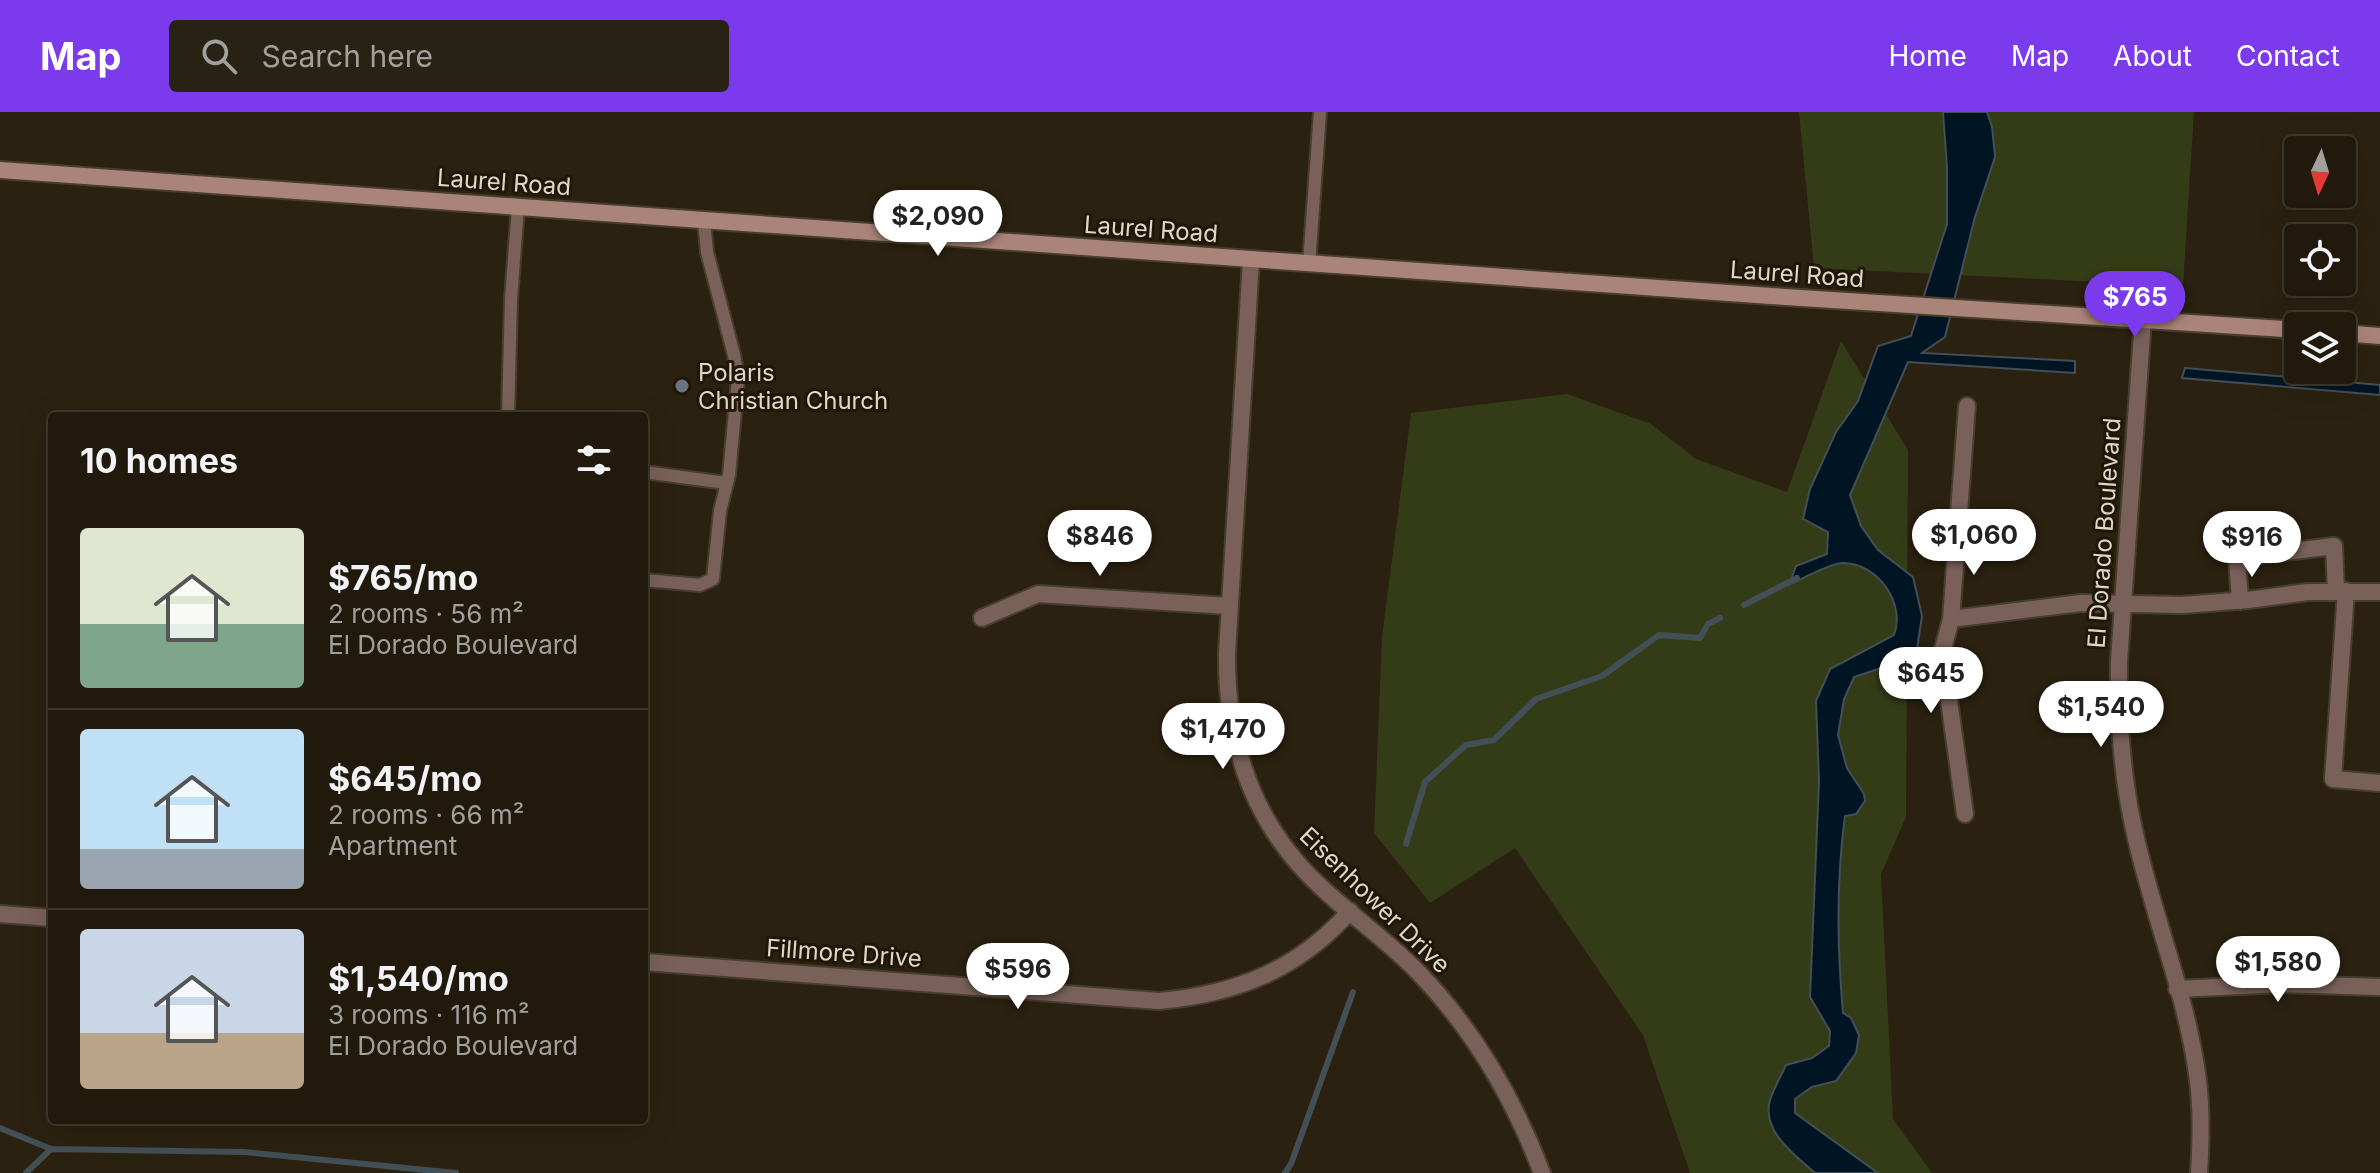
<!DOCTYPE html>
<meta charset="utf-8">
<style>
body{margin:0;font-family:Inter,sans-serif;background:#282215;color:#f1f3f6;height:100vh;display:flex;flex-direction:column;font-size:30px;white-space:nowrap}
*{box-sizing:border-box;margin:0}
p{font-size:26px;color:#a2a09d}
.icon{flex:none;width:44px;height:44px;fill:none;stroke:currentColor;stroke-width:2;stroke-linecap:round;stroke-linejoin:round}
.map{position:relative;flex:1;overflow:hidden}
.sheet{position:absolute;left:48px;top:300px;width:600px;height:712px;display:flex;flex-direction:column;background:#20190c;border-radius:8px;box-shadow:0 8px 32px #0002,0 0 0 2px #3d382d}
.sheet>*{flex:none}
.needle{width:52px;rotate:184deg}
.controls{position:absolute;left:2284px;top:24px;display:grid;gap:16px}
.controls a{display:grid;place-items:center;width:72px;height:72px;border-radius:8px;background:#20190c;box-shadow:0 8px 32px #0002,0 0 0 2px #3d382d;font-size:40px}
.price{position:absolute;translate:-50% -68px;padding:0 18px;border-radius:28px;background:#fff;color:#222;font-size:26px;line-height:52px;filter:drop-shadow(0 2px 4px #0008)}
.price::after{content:'';position:absolute;left:50%;top:48px;width:24px;height:18px;margin-left:-12px;background:inherit;clip-path:polygon(0 0,100% 0,50% 100%)}
.price.active{background:#7c3aed;color:#fff}
ul{padding:0;list-style:none}
li{display:flex;align-items:center;gap:24px;height:200px;padding:0 32px}
li+li{border-top:2px solid #3d382d}
li span{display:grid;place-items:center;flex:none;width:224px;height:160px;border-radius:8px;color:#555}
li>.icon{margin-inline-start:auto}
span .icon{width:96px;height:96px;fill:#fffc;stroke-width:1}
li b{font-size:34px}
h2{display:flex;justify-content:space-between;align-items:center;height:96px;padding:0 32px;font-size:34px}
header{display:flex;align-items:center;gap:48px;box-sizing:border-box;height:112px;padding:0 40px;background:#7c3aed;color:#fff}
header strong{font-size:38px}
nav{display:flex;gap:44px;margin-inline-start:auto;font-size:28px}
.search{width:560px;height:72px;background:#282215;display:flex;align-items:center;gap:20px;box-sizing:border-box;padding:0 28px;border-radius:8px;color:#a2a09d;font-size:30px}
.map>svg:first-child{display:block}
.green{fill:#343c17}
.water{fill:#001523;stroke:#434f56;stroke-width:2}
.lines{fill:none;stroke-linecap:round;stroke-linejoin:round}
.stream{stroke:#434f56;stroke-width:6}
.lane-casing{stroke:#483e2e;stroke-width:16}
.street-casing{stroke:#483e2e;stroke-width:20}
.secondary-casing{stroke:#483e2e;stroke-width:20}
.lane{stroke:#79615a;stroke-width:12}
.street{stroke:#79615a;stroke-width:16}
.secondary{stroke:#aa8479;stroke-width:16}
.worship-dot{fill:#6b7280;stroke:#221707;stroke-width:3}
.labels{text-anchor:middle;dominant-baseline:central;stroke-width:6;stroke-linejoin:round;paint-order:stroke}
.street-label{font-size:24px;fill:#ded7cc;stroke:#221707}
.poi-label{font-size:24px;fill:#ded7cc;stroke:#221707;text-anchor:start}
</style>
<header>
<strong>Map</strong>
<div class="search"><svg class="icon" aria-label="search" viewBox="0 0 24 24"><circle cx="10" cy="10" r="6"/><path d="M15 15l6 6"/></svg>Search here</div>
<nav><a>Home</a><a>Map</a><a>About</a><a>Contact</a></nav>
</header>
<div class="map">
<svg width="2380" height="1061" viewBox="0 0 2380 1061">
<rect width="100%" height="100%" fill="#2b2110"/>
<path class="green" d="M1799,0H2194L2183,174L1814,156Z
M1841,229L1908,338L1906,705L1881,762L1893,1007L1932,1061H1690L1643,923L1515,736L1430,791L1374,721L1382,525L1411,301L1567,282L1651,312L1696,347L1787,380Z"/>
<path class="water" d="M1943,0H1987L1992,15L1995,45L1975,105L1945,225L1922,241L2075,249V261L1908,250L1850,383L1861,414L1878,438L1913,465L1922,504L1917,537L1884,555L1854,565L1844,587L1838,623L1847,656L1864,682L1865,689L1856,702L1845,704C1836,770 1837,835 1843,901L1851,906L1859,923L1856,941L1836,969L1812,975L1795,987V1001L1878,1061H1815C1795,1043 1761,1019 1770,988C1774,976 1781,964 1786,953L1812,946L1829,934L1830,919L1810,885L1819,669L1816,589L1830,557L1894,523C1906,492 1878,451 1843,451C1830,451 1802,467 1789,473L1796,454L1827,442L1828,420L1803,407L1810,377L1836,320L1858,289L1878,234L1911,224L1947,112V55Z
M2185,256L2380,273V283L2182,266Z"/>
<g class="lines">
<path class="stream" d="M1744,493L1797,466
M1406,732L1425,670L1466,633L1494,628L1536,587L1602,564L1659,523L1700,526L1708,512L1720,506
M0,1016L51,1037L244,1040L456,1061
M26,1061L51,1037
M1285,1061L1291,1052L1353,880"/>
<g class="lane-casing">
<path id="lane" d="M1309,152L1320,0
M508,304L511,187L518,95
M644,360L726,371
M644,468L700,473L713,467L720,399L729,363L738,267L734,243L707,140L704,109"/>
</g>
<g class="street-casing">
<path id="street" d="M1251,148L1227,541C1226,633 1253,713 1322,776C1353,805 1388,829 1418,860C1473,917 1514,987 1542,1061
M2143,207L2119,549C2118,603 2121,655 2132,708C2149,795 2187,880 2198,969C2202,1000 2201,1030 2199,1061
M1967,294L1951,507L2081,491L2182,493L2248,488L2308,480H2380
M2346,479L2333,667L2380,671
M2240,489L2237,446L2334,434L2336,479
M982,506L1038,482L1230,494
M1951,507L1943,537L1945,560L1965,702
M0,802L52,806
M644,850L1159,889C1236,882 1298,858 1350,799
M2177,877L2282,872L2380,875"/>
</g>
<g class="secondary-casing">
<path id="secondary" d="M0,58L1771,184L2298,218
M2342,221L2380,224"/>
</g>
<use href="#lane" class="lane"/>
<use href="#street" class="street"/>
<use href="#secondary" class="secondary"/>
</g>
<circle class="worship-dot" cx="682" cy="274" r="8"/>
<g class="labels">
<g class="street-label">
<text transform="translate(504 70) rotate(4)">Laurel Road</text>
<text transform="translate(1151 117) rotate(4)">Laurel Road</text>
<text transform="translate(1797 162) rotate(4)">Laurel Road</text>
<text transform="translate(2104 421) rotate(-86)">El Dorado Boulevard</text>
<text transform="translate(1375 788) rotate(44)">Eisenhower Drive</text>
<text transform="translate(844 841) rotate(4)">Fillmore Drive</text>
</g>
<g class="poi-label">
<text x="698" y="260">Polaris<tspan x="698" dy="28">Christian Church</tspan></text>
</g>
</g>
</svg>
<div class="controls">
<a><svg class="needle" viewBox="-14 -14 28 28"><path d="M0-13l5 13h-10z" fill="#e53935"/><path d="M0 13l5-13h-10z" fill="#a2a09d"/></svg></a>
<a><svg class="icon" aria-label="locate" viewBox="0 0 24 24"><circle cx="12" cy="12" r="6"/><path d="M12 2v4M12 18v4M2 12h4M18 12h4"/></svg></a>
<a><svg class="icon" aria-label="layers" viewBox="0 0 24 24"><path d="M12 4l9 5-9 5-9-5zM3 14l9 5 9-5"/></svg></a>
</div>
<b class="price" style="left:938px;top:146px">$2,090</b>
<b class="price active" style="left:2135px;top:227px">$765</b>
<b class="price" style="left:1974px;top:465px">$1,060</b>
<b class="price" style="left:1100px;top:466px">$846</b>
<b class="price" style="left:2252px;top:467px">$916</b>
<b class="price" style="left:1931px;top:603px">$645</b>
<b class="price" style="left:2101px;top:637px">$1,540</b>
<b class="price" style="left:1223px;top:659px">$1,470</b>
<b class="price" style="left:2278px;top:892px">$1,580</b>
<b class="price" style="left:1018px;top:899px">$596</b>
<section class="sheet">
<h2>10 homes<svg class="icon" aria-label="filters" viewBox="0 0 24 24"><path d="M4 7h16M4 17h16"/><circle cx="9" cy="7" r="2"/><circle cx="15" cy="17" r="2"/></svg></h2>
<ul>
<li><span style="background:linear-gradient(#dfe7d0 60%,#7fa58c 0)"><svg class="icon" aria-label="home" viewBox="0 0 24 24"><path d="M3 11l9-7 9 7M6 9v11h12V9"/></svg></span><div><b>$765/mo</b><p>2 rooms · 56 m²</p><p>El Dorado Boulevard</p></div></li>
<li><span style="background:linear-gradient(#bfe0f5 75%,#9aa5b1 0)"><svg class="icon" aria-label="home" viewBox="0 0 24 24"><path d="M3 11l9-7 9 7M6 9v11h12V9"/></svg></span><div><b>$645/mo</b><p>2 rooms · 66 m²</p><p>Apartment</p></div></li>
<li><span style="background:linear-gradient(#c9d6e8 65%,#b9a48a 0)"><svg class="icon" aria-label="home" viewBox="0 0 24 24"><path d="M3 11l9-7 9 7M6 9v11h12V9"/></svg></span><div><b>$1,540/mo</b><p>3 rooms · 116 m²</p><p>El Dorado Boulevard</p></div></li>
</ul>
</section>
</div>
